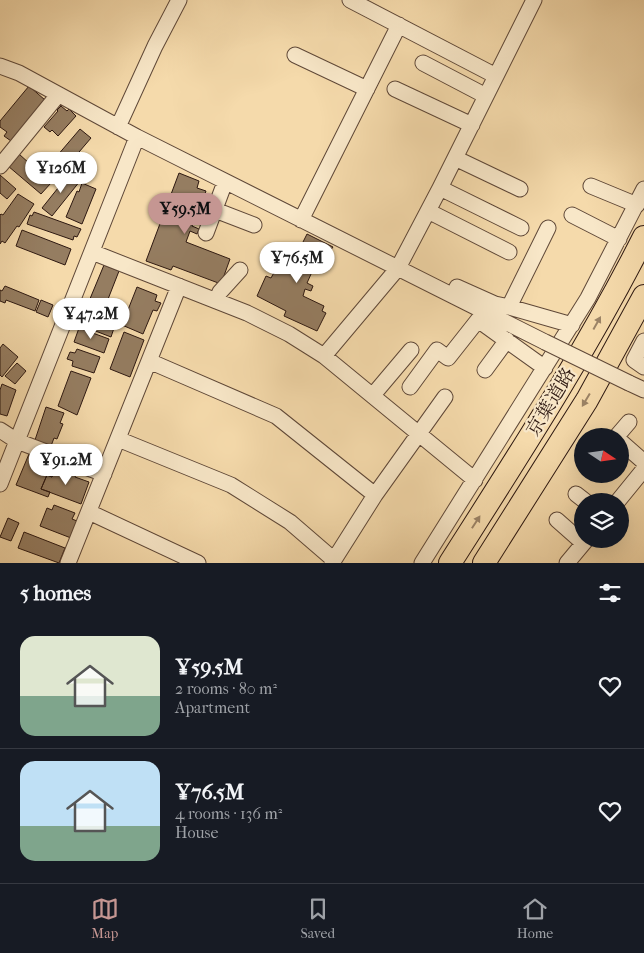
<!DOCTYPE html>
<meta charset="utf-8">
<style>
body{margin:0;font-family:"IM FELL French Canon","Noto Serif JP",serif;background:#242831;color:#f1f3f6;height:100vh;display:flex;flex-direction:column;font-size:19px;white-space:nowrap}
*{box-sizing:border-box;margin:0}
p{font-size:16px;color:#9ea1a6}
.icon{flex:none;width:28px;height:28px;fill:none;stroke:currentColor;stroke-width:2;stroke-linecap:round;stroke-linejoin:round}
.map{position:relative;height:563px;overflow:hidden}
.details{display:flex;flex-direction:column;background:#171b24;flex:1}
.details>*{flex:none}
.needle{width:32px;rotate:103deg}
.controls{position:absolute;left:574px;top:428px;display:grid;gap:10px}
.controls a{display:grid;place-items:center;width:55px;height:55px;border-radius:50%;background:#171b24;box-shadow:0 5px 20px #0002;font-size:25px}
.price{position:absolute;translate:-50% -42px;padding:0 11px;border-radius:18px;background:#fff;color:#222;font-size:16px;line-height:32px;filter:drop-shadow(0 1px 2px #0008)}
.price::after{content:'';position:absolute;left:50%;top:30px;width:15px;height:11px;margin-left:-8px;background:inherit;clip-path:polygon(0 0,100% 0,50% 100%)}
.price.active{background:#c59692;color:#111}
ul{padding:0;list-style:none}
li{display:flex;align-items:center;gap:15px;height:125px;padding:0 20px}
li+li{border-top:1px solid #363941}
li span{display:grid;place-items:center;flex:none;width:140px;height:100px;border-radius:15px;color:#555}
li>.icon{margin-inline-start:auto}
span .icon{width:60px;height:60px;fill:#fffc;stroke-width:1}
li b{font-size:21px}
h2{display:flex;justify-content:space-between;align-items:center;height:60px;padding:0 20px;font-size:21px}
.dock{display:flex;justify-content:space-around;align-items:center;height:70px;border-top:1px solid #363941;background:#171b24;font-size:14px;color:#9ea1a6}
.dock a{display:grid;justify-items:center;gap:2px}
.dock .active{color:#c59692}
.map>svg:first-child{display:block}
.building{fill:#957d61;stroke:#2d1811}
.lines{fill:none;stroke-linecap:round;stroke-linejoin:round}
.minor-casing{stroke:#5f4838;stroke-width:17}
.highway-casing{stroke:#2d1811;stroke-width:24}
.minor{stroke:#f8e7c8;stroke-width:15}
.highway{stroke:#f5daab;stroke-width:22}
.minor-bridge-casing{stroke:#5f4838;stroke-width:17;stroke-linecap:butt}
.minor-bridge{stroke:#f8e7c8;stroke-width:15}
.oneway{fill:#9b8366}
.labels{text-anchor:middle;dominant-baseline:central;stroke-width:4.5;stroke-linejoin:round;paint-order:stroke}
.street-label{font-size:19px;fill:#2d1811;stroke:#f8e7c8}
</style>
<div class="map">
<svg width="644" height="563" viewBox="0 0 644 563">
<rect width="100%" height="100%" fill="#f5daab"/>
<filter id="stains"><feTurbulence type="fractalNoise" baseFrequency=".004" numOctaves="4"/><feColorMatrix values="0 0 0 0 .2 0 0 0 0 .09 0 0 0 0 .02 0 0 0 .5 -.17"/></filter>
<radialGradient id="worn" r=".72"><stop offset=".6" stop-color="#630" stop-opacity="0"/><stop offset="1" stop-color="#630" stop-opacity=".3"/></radialGradient>
<path class="building" d="M29,86L45,100L11,141L4,136L7,132L0,127V121Z
M61,106L67,111L69,109L76,116L58,136L52,130L50,132L44,127L58,111L57,110Z
M80,129L91,138L56,179L45,170Z
M19,154L51,183L41,194L8,166Z
M70,173L80,181L52,216L42,208Z
M179,173L199,181L197,188L206,191L201,204L206,206L204,212L198,210L192,226L199,229L197,234L190,231L186,242L230,259L221,284L173,266L171,270L146,261Z
M0,175L16,189L7,199L0,193Z
M82,183L96,189L82,224L66,217L77,191L79,192Z
M18,194L34,204L19,227L17,226L5,243L2,241L0,244V215L1,214L3,215Z
M34,212L81,229L77,237L74,236L73,240L27,224L30,215L32,216Z
M22,230L71,249L65,265L16,246Z
M307,234L333,247L320,264L316,263L307,283L313,286L311,291L305,289L303,296L324,306L322,311L326,313L317,331L284,316L286,311L257,296L266,276L271,278L277,267L281,269L285,258L289,260L295,246L300,248Z
M104,265L119,271L103,312L87,306Z
M5,286L39,300L35,311L6,300L5,303L0,301V290L2,291Z
M137,287L157,295L155,301L161,303L157,311L153,310L143,334L122,325Z
M41,300L53,305L48,317L36,312Z
M86,310L116,322L111,337L80,325Z
M79,328L109,339L104,353L74,342Z
M124,332L144,340L130,377L110,369Z
M3,344L18,357L2,377L0,375V348Z
M77,349L100,357L94,373L72,366L73,361L67,359L70,352L75,353Z
M17,363L26,371L15,384L5,376Z
M71,371L91,378L77,415L58,406Z
M2,384L16,390L7,416L0,414V390Z
M46,407L64,413L60,423L63,424L57,439L54,438L51,446L35,440Z
M29,454L51,463L50,465L56,467L52,477L47,475L41,489L50,492L48,497L16,485Z
M55,469L64,472L65,469L76,474L75,477L89,482L81,504L41,489L47,475L52,477Z
M54,505L75,513L72,519L77,521L71,538L40,526L47,508L52,510Z
M8,518L19,523L11,541L0,537Z
M24,532L65,548L59,563L18,548Z"/>
<g class="lines">
<g class="minor-casing">
<path id="minor" d="M350,0L496,76
M295,55L367,89
M423,63L486,96
M0,66L19,73L137,137L545,342
M395,89L472,125
M118,127L155,46L179,0
M455,158L520,189
M0,166L58,95
M591,186L637,205
M440,188L521,228
M215,210L254,225
M428,211L509,252
M572,215L619,239
M301,220L399,25
M548,228L509,307L572,325
M206,233L225,182
M92,252L247,313L289,334L324,356L475,480
M457,287L495,304L509,307
M216,301L220,292L240,270
M644,341L634,360L644,367
M324,356L398,268L440,188L534,0
M149,361L276,416L375,495
M485,370L507,340
M629,383L644,390
M410,387L437,350L448,358L478,320L545,368
M373,395L411,350
M0,430L17,441L104,474
M617,436L629,422
M118,439L231,485L290,522L334,560
M620,441L644,462
M0,484L137,137
M576,494L585,501
M618,501L644,469
M89,512L198,563
M557,520L583,543
M68,563L179,286
M332,563L375,495L445,397
M422,563L588,298L644,189
M567,563L587,539"/>
</g>
<g class="highway-casing">
<path id="highway" d="M450,563C518,456 587,350 644,237
M484,563L587,400L644,296"/>
</g>
<use href="#minor" class="minor"/>
<use href="#highway" class="highway"/>
<g class="minor-bridge-casing">
<path id="minor-bridge" d="M545,342L629,383"/>
</g>
<use href="#minor-bridge" class="minor-bridge"/>
</g>
<defs><path id="oneway-solid" d="M-6-.8H1V-3.2L6.5 0L1 3.2V.8H-6Z" transform="scale(1.25)"/></defs>
<g class="oneway">
<use href="#oneway-solid" transform="translate(597 323) rotate(-61)"/>
<use href="#oneway-solid" transform="translate(586 400) rotate(121)"/>
<use href="#oneway-solid" transform="translate(476 522) rotate(-57)"/>
</g>
<g class="labels">
<g class="street-label">
<text transform="translate(551 402) rotate(-59)">京葉道路</text>
</g>
</g>
<rect width="100%" height="100%" filter="url(#stains)"/>
<rect width="100%" height="100%" fill="url(#worn)"/>
</svg>
<div class="controls">
<a><svg class="needle" viewBox="-14 -14 28 28"><path d="M0-13l5 13h-10z" fill="#e53935"/><path d="M0 13l5-13h-10z" fill="#9ea1a6"/></svg></a>
<a><svg class="icon" aria-label="layers" viewBox="0 0 24 24"><path d="M12 4l9 5-9 5-9-5zM3 14l9 5 9-5"/></svg></a>
</div>
<b class="price" style="left:61px;top:194px">¥126M</b>
<b class="price active" style="left:185px;top:235px">¥59.5M</b>
<b class="price" style="left:297px;top:284px">¥76.5M</b>
<b class="price" style="left:91px;top:340px">¥47.2M</b>
<b class="price" style="left:66px;top:486px">¥91.2M</b>
</div>
<section class="details">
<h2>5 homes<svg class="icon" aria-label="filters" viewBox="0 0 24 24"><path d="M4 7h16M4 17h16"/><circle cx="9" cy="7" r="2"/><circle cx="15" cy="17" r="2"/></svg></h2>
<ul>
<li><span style="background:linear-gradient(#dfe7d0 60%,#7fa58c 0)"><svg class="icon" aria-label="home" viewBox="0 0 24 24"><path d="M3 11l9-7 9 7M6 9v11h12V9"/></svg></span><div><b>¥59.5M</b><p>2 rooms · 80 m²</p><p>Apartment</p></div><svg class="icon" aria-label="heart" viewBox="0 0 24 24"><path d="M12 20l-8-8c-3-5 5-10 8-4 3-6 11-1 8 4z"/></svg></li>
<li><span style="background:linear-gradient(#bfe0f5 65%,#7fa58c 0)"><svg class="icon" aria-label="home" viewBox="0 0 24 24"><path d="M3 11l9-7 9 7M6 9v11h12V9"/></svg></span><div><b>¥76.5M</b><p>4 rooms · 136 m²</p><p>House</p></div><svg class="icon" aria-label="heart" viewBox="0 0 24 24"><path d="M12 20l-8-8c-3-5 5-10 8-4 3-6 11-1 8 4z"/></svg></li>
</ul>
</section>
<nav class="dock">
<a class="active"><svg class="icon" aria-label="map" viewBox="0 0 24 24"><path d="M3 6l6-2 6 2 6-2v14l-6 2-6-2-6 2zM9 4v14M15 6v14"/></svg>Map</a>
<a><svg class="icon" aria-label="saved" viewBox="0 0 24 24"><path d="M7 4h10v16l-5-4-5 4z"/></svg>Saved</a>
<a><svg class="icon" aria-label="home" viewBox="0 0 24 24"><path d="M3 11l9-7 9 7M6 9v11h12V9"/></svg>Home</a>
</nav>
